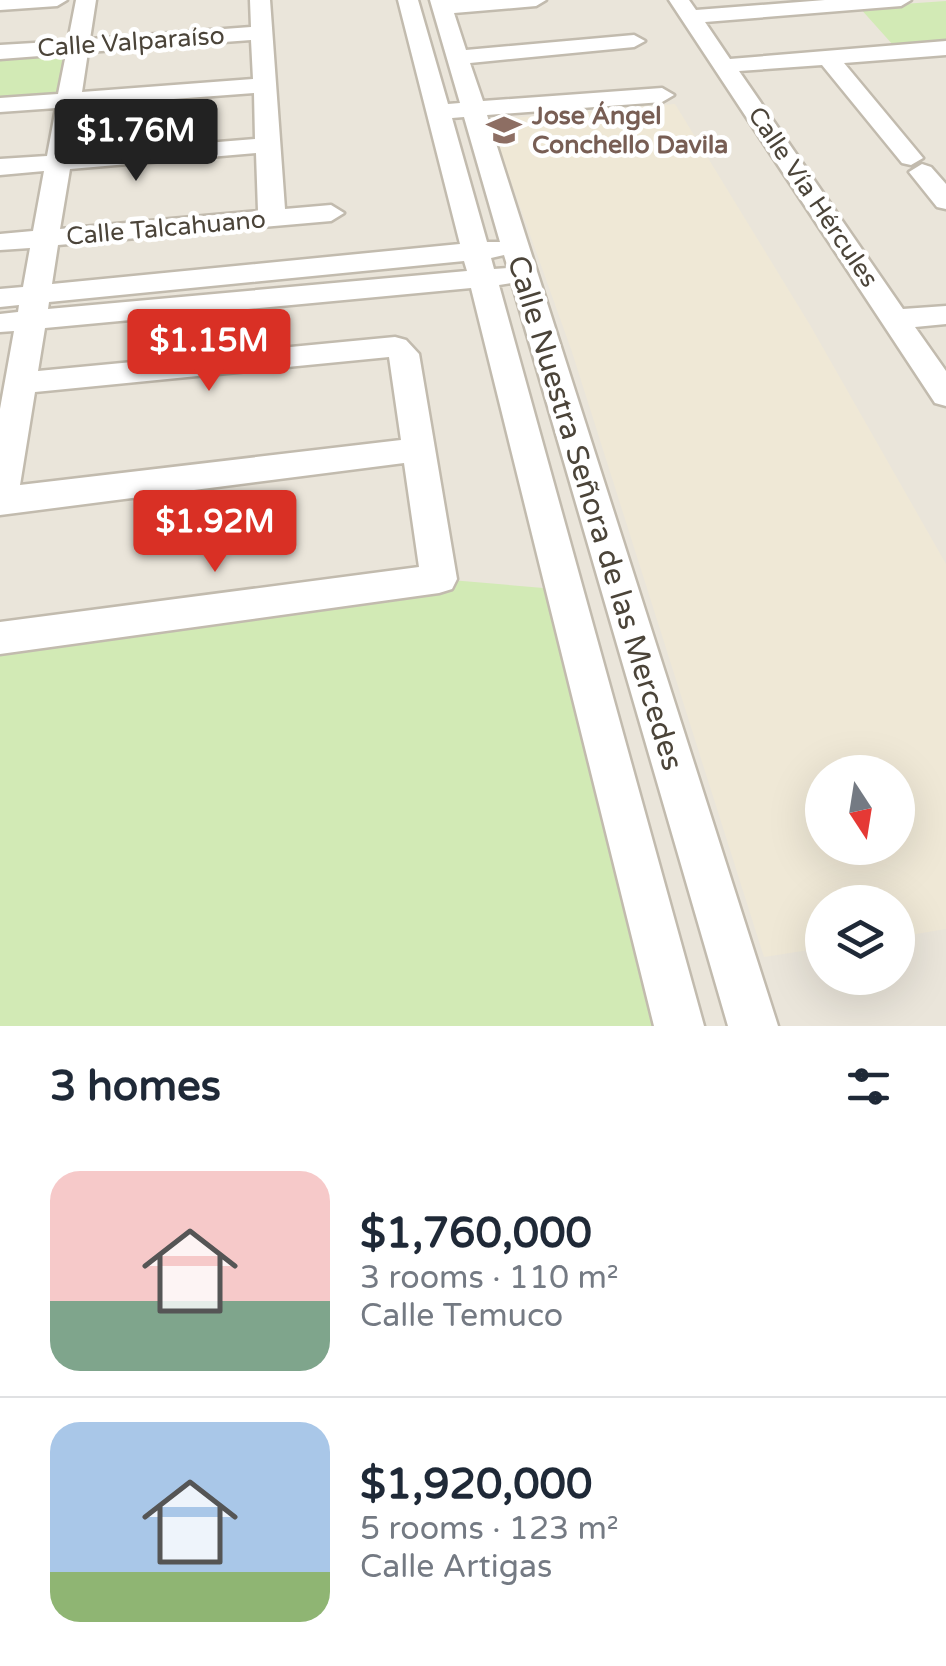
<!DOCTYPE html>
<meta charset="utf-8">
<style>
body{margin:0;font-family:"Varela Round",sans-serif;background:#f6f6f7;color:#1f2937;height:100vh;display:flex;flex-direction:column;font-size:38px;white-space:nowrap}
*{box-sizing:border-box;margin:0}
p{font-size:32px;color:#747a83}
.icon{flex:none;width:55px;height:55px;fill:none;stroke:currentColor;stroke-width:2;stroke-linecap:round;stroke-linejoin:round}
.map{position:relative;height:1026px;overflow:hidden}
.side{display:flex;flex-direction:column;background:#fff;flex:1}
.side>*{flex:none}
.needle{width:65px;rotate:168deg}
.buttons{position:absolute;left:805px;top:755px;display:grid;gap:20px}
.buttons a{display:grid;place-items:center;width:110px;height:110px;border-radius:50%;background:#fff;box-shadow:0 10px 40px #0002;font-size:50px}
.price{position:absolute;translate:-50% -85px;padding:0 22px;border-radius:10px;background:#d93025;color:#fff;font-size:32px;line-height:65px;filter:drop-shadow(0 2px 5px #0008)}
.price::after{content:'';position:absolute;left:50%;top:60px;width:30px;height:22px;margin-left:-15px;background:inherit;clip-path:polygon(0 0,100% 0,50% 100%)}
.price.current{background:#222;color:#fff}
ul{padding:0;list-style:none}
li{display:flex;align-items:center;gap:30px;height:250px;padding:0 50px}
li+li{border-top:2px solid #e0e1e3}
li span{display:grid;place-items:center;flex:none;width:280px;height:200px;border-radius:30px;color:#555}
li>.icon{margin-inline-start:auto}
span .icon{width:120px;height:120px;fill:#fffc;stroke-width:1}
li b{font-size:42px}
h2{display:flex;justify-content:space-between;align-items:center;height:120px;padding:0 50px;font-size:42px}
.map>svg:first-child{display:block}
.residential{fill:#eae5da;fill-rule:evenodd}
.education{fill:#efe8d6;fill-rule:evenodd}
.green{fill:#d2eab5}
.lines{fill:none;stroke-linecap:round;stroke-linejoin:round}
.minor-casing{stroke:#c2bbae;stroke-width:5}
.minor{fill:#fff;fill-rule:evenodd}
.labels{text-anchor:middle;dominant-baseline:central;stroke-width:9;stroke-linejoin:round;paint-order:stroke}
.far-street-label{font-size:25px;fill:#4b4439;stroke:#fff}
.far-education-label{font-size:25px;font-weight:bold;fill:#785e54;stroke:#fff;text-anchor:start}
.street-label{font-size:30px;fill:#4b4439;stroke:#fff}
</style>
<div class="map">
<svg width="946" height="1026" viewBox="0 0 946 1026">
<rect width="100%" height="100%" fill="#f6f3ec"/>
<path class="residential" d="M0,0H946V1026H0ZM822,772H898V848H822ZM822,902H898V978H822Z"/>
<path class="education" d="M675,104L810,325L946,564V929L898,937V902H822V948L764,957L572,352L489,120ZM898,772V848H822V772Z"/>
<path class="green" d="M946,1V41L893,45L859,7Z
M66,52L58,94L0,98V56Z
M439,579L567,590L668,1026H0V638Z"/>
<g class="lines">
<g class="minor-casing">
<path id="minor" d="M0,0H67L57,6L0,10Z
M76,0H96L90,39L251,27L250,0H270L285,209L331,205L344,213L331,221L58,245L52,284L460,244L398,0H418L448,104L460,103L430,0H546L536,6L454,13L466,50L634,35L645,41L634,47L470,63L483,101L662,88L674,95L662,102L487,115L778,1026H728L512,283L499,285L704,1026H654L471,288L45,328L38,371L395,337L406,340L419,354L457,579L452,589L439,593L0,654V622L419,567L404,463L0,515V409L14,331L0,332V314L18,312L19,305L0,307V289L23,287L30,248L0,250V234L33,231L44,171L0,175V159L47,156L56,108L0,112V98L58,94L66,54L0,59V45L68,41ZM251,40L253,79L82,92L88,52ZM254,93L255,139L72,154L80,106ZM464,117L500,242H487L452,118ZM256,153L258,211L60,229L70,169ZM504,255L508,268L494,269L491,258ZM464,261L467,271L48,309L49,302ZM389,357L401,440L20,485L35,392Z
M669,0H689L696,10L825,0H911L901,6L705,22L730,59L946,41V55L844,63L923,158L911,165L902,163L822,65L739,71L903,309L946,306V324L915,327L946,371V406L935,403Z
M922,164L931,167L946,184V209L937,207L909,172Z"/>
</g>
<use href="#minor" class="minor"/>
</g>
<defs>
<g id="school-bare" transform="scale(2.7)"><path d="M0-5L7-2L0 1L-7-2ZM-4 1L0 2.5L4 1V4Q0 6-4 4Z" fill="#8d6e63" stroke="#fff" stroke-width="2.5" paint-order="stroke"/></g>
</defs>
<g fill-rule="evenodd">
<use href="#school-bare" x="504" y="130"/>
</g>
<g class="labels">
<g class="far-street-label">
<text transform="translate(131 42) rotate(-4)">Calle Valparaíso</text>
<text transform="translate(813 197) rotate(56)">Calle Vía Hércules</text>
<text transform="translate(166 228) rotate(-5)">Calle Talcahuano</text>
</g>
<g class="far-education-label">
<text x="532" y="116">Jose Ángel<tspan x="532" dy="29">Conchello Davila</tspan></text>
</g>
<g class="street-label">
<text transform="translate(595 513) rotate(73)">Calle Nuestra Señora de las Mercedes</text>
</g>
</g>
</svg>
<div class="buttons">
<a><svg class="needle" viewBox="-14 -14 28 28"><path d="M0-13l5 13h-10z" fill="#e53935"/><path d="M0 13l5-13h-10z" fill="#747a83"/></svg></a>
<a><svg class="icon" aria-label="layers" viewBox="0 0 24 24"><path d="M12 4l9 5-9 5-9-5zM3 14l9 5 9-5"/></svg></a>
</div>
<b class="price current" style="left:136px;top:184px">$1.76M</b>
<b class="price" style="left:209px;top:394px">$1.15M</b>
<b class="price" style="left:215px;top:575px">$1.92M</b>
</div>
<section class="side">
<h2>3 homes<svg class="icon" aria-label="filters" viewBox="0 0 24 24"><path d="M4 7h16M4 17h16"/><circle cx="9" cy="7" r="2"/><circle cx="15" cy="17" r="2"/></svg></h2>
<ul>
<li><span style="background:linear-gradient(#f6c9c9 65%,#7fa58c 0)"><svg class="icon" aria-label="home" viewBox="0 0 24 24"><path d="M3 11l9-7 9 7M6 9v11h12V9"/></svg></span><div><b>$1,760,000</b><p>3 rooms · 110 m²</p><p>Calle Temuco</p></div></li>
<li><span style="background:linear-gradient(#a9c7e8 75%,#8fb573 0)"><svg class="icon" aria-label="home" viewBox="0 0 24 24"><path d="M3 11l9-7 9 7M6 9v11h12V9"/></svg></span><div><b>$1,920,000</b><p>5 rooms · 123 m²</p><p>Calle Artigas</p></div></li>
</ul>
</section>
